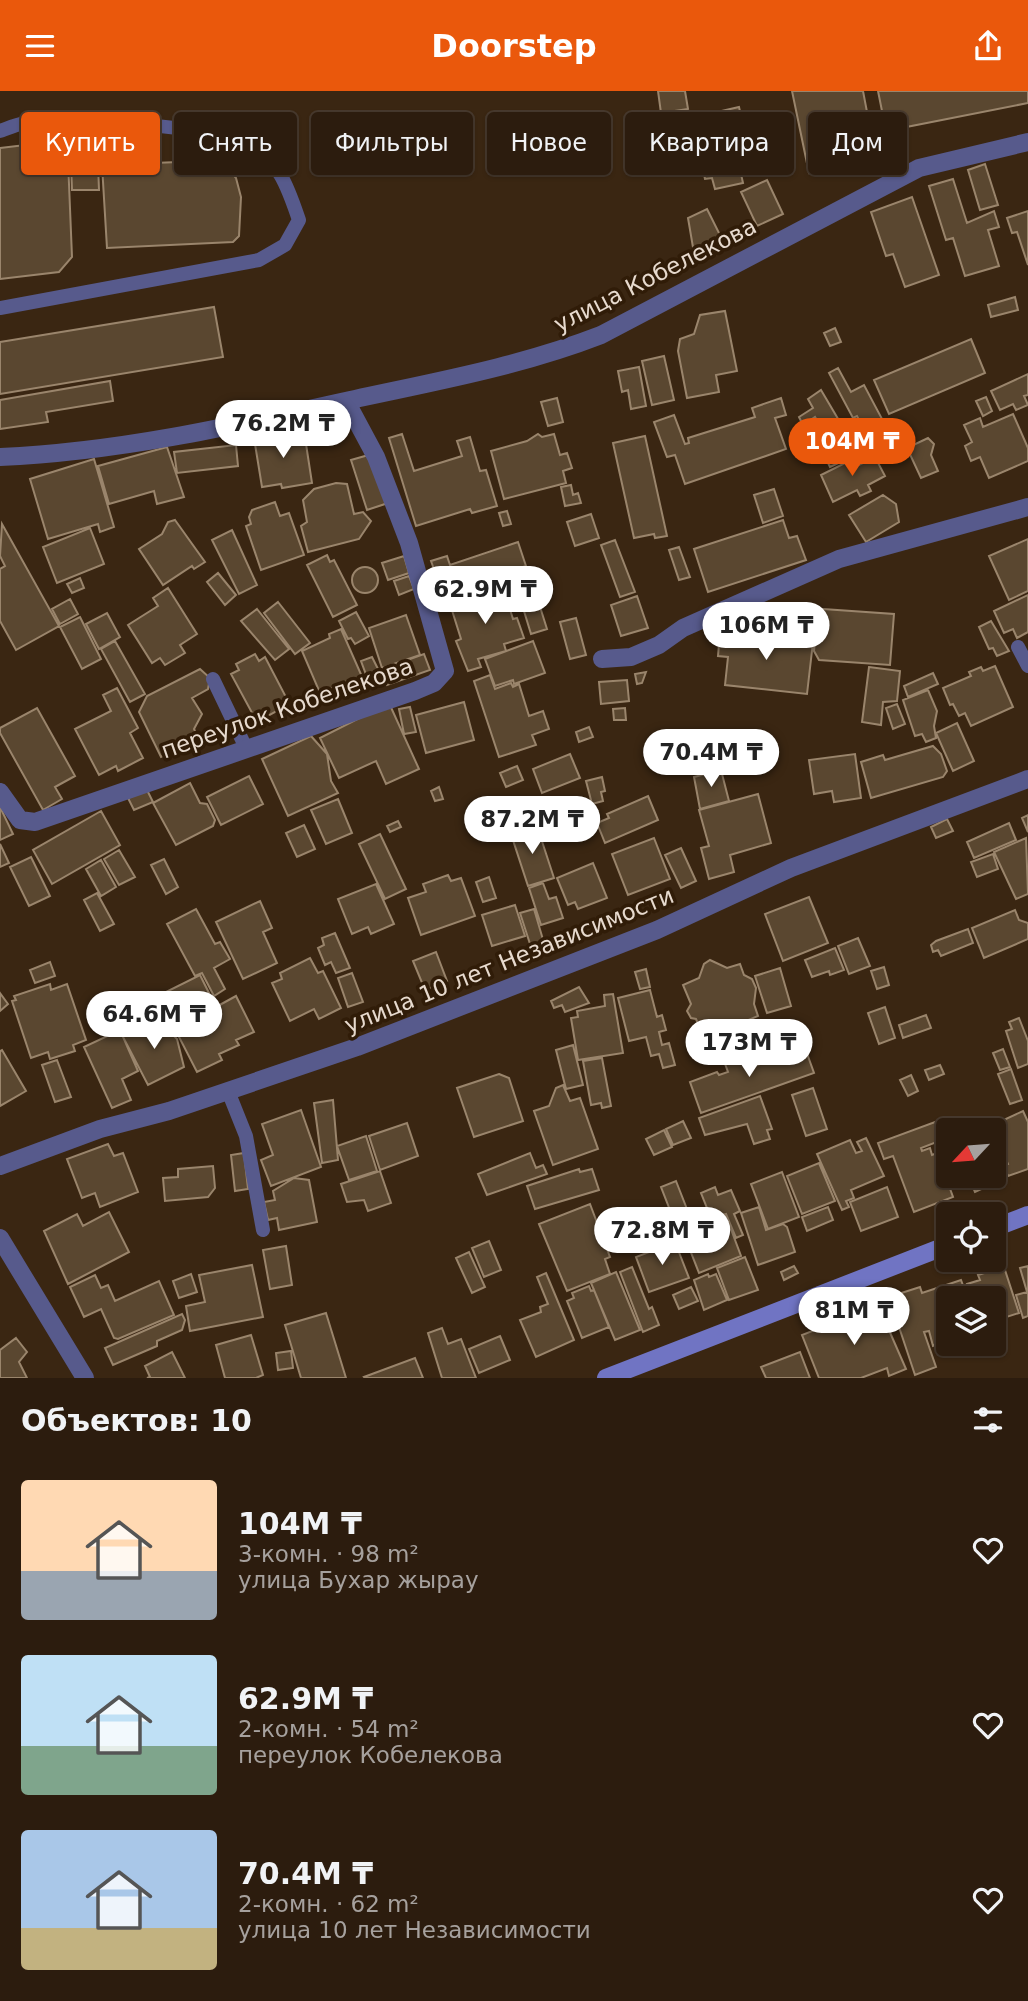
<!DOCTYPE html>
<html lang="ru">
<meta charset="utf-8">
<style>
body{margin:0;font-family:"DejaVu Sans",sans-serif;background:#38291c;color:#f1f3f6;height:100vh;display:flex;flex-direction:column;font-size:26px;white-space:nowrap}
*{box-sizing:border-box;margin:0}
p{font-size:23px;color:#a6a19e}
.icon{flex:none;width:38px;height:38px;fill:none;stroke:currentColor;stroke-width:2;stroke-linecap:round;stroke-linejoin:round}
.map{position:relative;height:1287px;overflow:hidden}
.side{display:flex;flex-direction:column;background:#2c1c0e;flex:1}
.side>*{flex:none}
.guide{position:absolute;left:21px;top:21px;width:987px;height:63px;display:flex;gap:14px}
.needle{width:46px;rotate:244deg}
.tools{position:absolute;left:936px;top:1027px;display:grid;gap:14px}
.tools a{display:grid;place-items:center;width:70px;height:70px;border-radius:7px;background:#2c1c0e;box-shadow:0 2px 5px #0004,0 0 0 2px #483a2e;font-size:35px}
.price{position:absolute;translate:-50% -60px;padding:0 16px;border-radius:24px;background:#fff;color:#222;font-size:23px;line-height:46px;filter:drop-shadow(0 2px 4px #0008)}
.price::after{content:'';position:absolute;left:50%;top:42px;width:21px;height:16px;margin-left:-10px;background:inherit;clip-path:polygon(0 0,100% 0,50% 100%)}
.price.selected{background:#ea580c;color:#fff}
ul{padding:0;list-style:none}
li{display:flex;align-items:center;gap:21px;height:175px;padding:0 21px}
li span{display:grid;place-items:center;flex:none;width:196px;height:140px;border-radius:7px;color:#555}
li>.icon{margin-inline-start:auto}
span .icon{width:84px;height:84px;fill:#fffc;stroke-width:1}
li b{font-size:30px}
h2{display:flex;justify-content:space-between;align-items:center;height:84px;padding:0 21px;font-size:30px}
.tag{padding:0 24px;border-radius:7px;background:#2c1c0e;box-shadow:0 2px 5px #0004,0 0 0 2px #483a2e;font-size:24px;line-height:63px}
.tag.selected{background:#ea580c;color:#fff}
header{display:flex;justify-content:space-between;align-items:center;height:91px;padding:0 21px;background:#ea580c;color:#fff;font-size:32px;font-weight:700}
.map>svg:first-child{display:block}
.building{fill:#5a4730;stroke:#9a856c;stroke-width:2}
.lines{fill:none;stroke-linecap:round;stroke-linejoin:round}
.lane{stroke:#575a8c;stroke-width:14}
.street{stroke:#575a8c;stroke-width:18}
.secondary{stroke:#7074c3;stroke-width:18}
.labels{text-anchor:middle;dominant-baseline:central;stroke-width:7;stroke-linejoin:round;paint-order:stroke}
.street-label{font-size:23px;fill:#e7dace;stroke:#301c08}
</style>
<header><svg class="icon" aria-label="menu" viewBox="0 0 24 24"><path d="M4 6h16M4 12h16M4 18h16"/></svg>Doorstep<svg class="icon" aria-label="share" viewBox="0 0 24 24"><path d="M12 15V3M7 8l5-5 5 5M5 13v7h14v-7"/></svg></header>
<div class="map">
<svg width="1028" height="1287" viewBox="0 0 1028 1287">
<rect width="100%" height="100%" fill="#3a2612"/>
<path class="building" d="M658,0H685L688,18L661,22Z
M792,0H863L876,68L809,82Z
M878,0H1028V12L886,40Z
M739,16L752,73L745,75L747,82L741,83L743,92L715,98L712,87L705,88L691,27Z
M59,50L68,69L72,166L59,181L0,188V57Z
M230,69L231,81L236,87L241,106L239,145L233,151L107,157L102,74Z
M71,73H98L99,99H72Z
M985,73L998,114L980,119L968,79Z
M953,88L967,132L994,120L999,136L988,139L999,175L965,185L953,147L946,149L929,95Z
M767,89L783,123L757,135L741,101Z
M912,106L939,184L905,196L893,163L886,165L871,121Z
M707,118L725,154L695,168L688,127Z
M1028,120V174L1017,141L1012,142L1007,127Z
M1015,206L1018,219L991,226L988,214Z
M214,216L223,266L0,303V251Z
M725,220L737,280L716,284L719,301L687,307L678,260L680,248L694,243L700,224Z
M835,237L841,251L830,255L824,242Z
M971,248L985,282L889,323L874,289Z
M664,265L674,309L652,314L642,270Z
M639,276L646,315L631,318L628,299L622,301L618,280Z
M838,277L851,301L864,294L890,343L872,353L857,325L853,327L829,282Z
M1028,283V304L1024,305L1028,314L1016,319L1013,313L1000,319L991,300Z
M110,290L113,310L46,321L48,331L0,338V309Z
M821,299L844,338L828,348L815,326L803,334L799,326L813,317L808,308Z
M986,306L992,320L983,325L976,310Z
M557,307L563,331L548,335L541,311Z
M781,307L786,324L775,327L786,358L685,393L675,364L667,366L654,331L674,324L685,353L689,352L688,347L755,326L752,317Z
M1013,323L1028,357V370L989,387L980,366L971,370L965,355L972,351L964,334L980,327L983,336Z
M304,340L312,392L282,397L281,393L262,396L254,347Z
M402,343L414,380L462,365L457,350L470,346L480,380L486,379L497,415L472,422L470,418L416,435L389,347Z
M538,343L542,346L554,343L560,364L567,362L572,377L563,380L566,392L504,408L491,360L527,350Z
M645,345L667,445L655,447L654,443L634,447L613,352Z
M928,347L934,353L931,364L938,380L921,387L907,357Z
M847,350L854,365L830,376L823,362Z
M236,354L238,375L177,382L174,361Z
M167,356L184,406L157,413L154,400L109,413L98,375Z
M372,363L388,412L367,419L351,369Z
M875,366L885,385L868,394L871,400L860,405L857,399L833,411L821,384L855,367L859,374Z
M94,368L114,436L100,441L98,433L48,448L30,388Z
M336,392L347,393L354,423L363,421L371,430L359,448L308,461L301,435L307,431L303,409L314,398Z
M571,394L573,404L578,402L581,412L565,415L561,396Z
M774,398L783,425L763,432L754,404Z
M883,404L896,413L899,431L866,451L849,424Z
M275,411L280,425L289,422L304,464L261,479L246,435L251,433L249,426L252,419Z
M507,420L511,433L503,435L499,422Z
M591,423L599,447L575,455L567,431Z
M175,429L205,471L194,478L192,475L163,494L139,458L162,443L168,431Z
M783,429L789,447L797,445L806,469L708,501L694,458Z
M2,433L59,535L16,559L0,530V478L5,475L0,465Z
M90,437L104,473L57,492L43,456Z
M232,439L257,494L239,503L212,449Z
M1028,448V500L1009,509L989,465Z
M615,449L635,501L620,506L601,454Z
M518,451L526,475L443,503L431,470L447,465L450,474Z
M679,456L690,486L679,489L669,459Z
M327,464L330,471L334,469L357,514L333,526L307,474Z
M404,465L409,482L388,489L382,472Z
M352 489a13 13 0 1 1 26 0a13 13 0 1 1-26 0Z
M218,482L236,504L225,514L207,491Z
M409,485L414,498L399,504L394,490Z
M80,487L84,497L72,502L67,493Z
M503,496L513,528L517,527L524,547L504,553L506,560L478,568L481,576L468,580L456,550L461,548L450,513Z
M168,497L197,543L180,554L185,562L165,574L160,567L152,572L128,534L158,515L153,507Z
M536,503L547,538L531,543L520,507Z
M1028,504V541L1017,547L1013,538L1004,542L994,520Z
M637,505L648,537L621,545L611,514Z
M70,508L78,523L60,533L52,518Z
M278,511L310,552L295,563L264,522Z
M257,518L289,558L275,569L241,530Z
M823,518L894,523L890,574L819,569L814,560L818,521Z
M356,521L369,545L355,553L351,547L348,548L339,530Z
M107,522L120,546L99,558L86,533Z
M406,524L420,564L382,577L369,537Z
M80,526L101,568L82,578L60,536Z
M576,527L586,564L570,568L560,531Z
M991,530L1009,560L997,565L993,557L989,558L979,536Z
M341,538L367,597L357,601L352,588L320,602L302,560L330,547L329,543Z
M720,541L813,551L807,603L725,594L728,566L718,565Z
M115,550L145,603L130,611L101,558Z
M533,550L545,582L514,593L513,589L495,595L485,568Z
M255,563L259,570L265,566L288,610L284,612L286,615L257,631L231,583L239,579L236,573Z
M424,563L430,579L387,594L382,578Z
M372,566L385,592L371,597L361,570Z
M995,575L1013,616L971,635L965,622L959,625L953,613L950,614L943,597L971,585L969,581L981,576L983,580Z
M869,576L900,580L897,610L883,611L881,634L862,631Z
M200,578L210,587L208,598L192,607L202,623L194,638L199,648L161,666L139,621L147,605Z
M646,581L642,592L637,593L635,583Z
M933,582L938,593L908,606L904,595Z
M490,584L495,598L511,592L513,596L519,593L529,625L543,620L549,638L532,644L536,654L499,666L474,590Z
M627,589L629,610L601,613L599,591Z
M117,597L138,637L130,642L143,667L118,680L116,675L99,684L75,638L111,620L103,604Z
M928,599L937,620L934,635L936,647L926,651L922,643L915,645L903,609Z
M464,611L474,649L426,662L416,624Z
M389,612L419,678L386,693L376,670L339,687L320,647Z
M897,613L905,633L893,638L886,617Z
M410,616L416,641L404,643L399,618Z
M37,617L75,685L55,696L62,708L43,719L0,642V637Z
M625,617L626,629H614L613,618Z
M957,632L974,670L953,680L936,642Z
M589,636L593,646L579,651L576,641Z
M311,645L327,663L331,690L338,702L288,725L262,668Z
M933,655L941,663L947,680L943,686L871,707L861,671L883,664L885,669Z
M570,663L580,687L542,702L533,678Z
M855,663L861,707L834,711L832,700L814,703L809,669Z
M517,675L523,689L506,696L500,682Z
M721,679L729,710L700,718L694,686Z
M249,685L263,713L221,734L207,706Z
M602,686L605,700L601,701L603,710L592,713L586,690Z
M190,692L200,712L207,713L215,729L213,735L176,754L153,712Z
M439,696L443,708L435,710L431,700Z
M147,699L153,711L134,719L128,707Z
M758,703L771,752L730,764L734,781L709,788L701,757L709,755L699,719Z
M648,705L658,729L605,752L597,732L609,727L607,723Z
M338,708L352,742L326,753L311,719Z
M0,716L13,743L0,749Z
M101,720L120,754L52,793L33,759Z
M1028,724V741L1022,727Z
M947,728L953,740L936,747L931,736Z
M398,730L401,736L390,741L387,735Z
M1009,732L1016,749L974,767L967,751Z
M304,734L315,758L297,766L286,742Z
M534,735L538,738L554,787L528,795L511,743Z
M380,743L406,798L385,808L359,753Z
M654,747L670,788L628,804L612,763Z
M1026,747L1028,803L1016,808L994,761Z
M0,753L9,772L0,776Z
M681,757L696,790L681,797L665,764Z
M119,759L135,786L119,794L104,768Z
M993,763L998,778L977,786L971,771Z
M31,766L50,805L29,815L10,776Z
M164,768L178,796L166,803L151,774Z
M101,769L116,796L101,805L86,778Z
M593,772L607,807L578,818L575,811L568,814L557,787Z
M448,784L451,790L461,787L475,825L421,844L408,807L426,801L423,793Z
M489,786L496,807L483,811L476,791Z
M543,792L549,808L556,806L563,827L541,834L529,797Z
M376,793L394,833L371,843L368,836L352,843L338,808Z
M97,802L114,833L100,840L84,809Z
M809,806L828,852L783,870L765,823Z
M260,810L272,837L263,841L277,872L243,888L216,831Z
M515,814L525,845L492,855L482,824Z
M196,818L215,853L220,851L230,868L214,877L225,898L214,905L202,882L195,885L167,833Z
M534,818L544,852L531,856L520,822Z
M1015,819L1019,829L1028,832V848L984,867L972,837Z
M968,838L973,852L941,865L938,859L933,861L931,854L936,850Z
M335,842L350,877L336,882L331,871L325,874L318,857L324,854L322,847Z
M858,847L870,875L849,883L838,855Z
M835,857L844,879L830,884L829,880L812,886L805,869Z
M436,861L447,890L425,899L413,870Z
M310,867L318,882L323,880L341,917L319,928L314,918L290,930L272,892L282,888L280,882Z
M710,869L727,877L740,873L744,884L752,888L756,897L754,913L758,925L741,932L735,944H727L721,940L704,947L696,928L691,927L687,920L691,913L683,894L699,887L704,873Z
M50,871L55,885L35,892L30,879Z
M884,876L889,894L877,898L871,880Z
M780,877L791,915L767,922L755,885Z
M646,878L650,896L640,898L635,881Z
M352,882L363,911L348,916L338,887Z
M200,884L216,916L236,905L254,941L236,949L239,954L219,963L222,969L197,981L158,905Z
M50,893L51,899L67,893L86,949L73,954L75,960L50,968L48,961L31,967L12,910L16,909L14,905Z
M579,896L589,912L565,921L562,914L554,917L551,910Z
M650,899L657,926L662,924L666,939L659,941L662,954L669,952L675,974L663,977L659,963L651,965L646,946L629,950L618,907Z
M0,902L8,913L0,920Z
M613,903L623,962L578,969L571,927L578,926L577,920L605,915L604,904Z
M885,916L895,947L879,953L868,922Z
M926,924L931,937L903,947L899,934Z
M156,927L177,948L184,976L148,994L122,944Z
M1019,927L1028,950V973L1018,977L1006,940L1012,938L1009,931Z
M120,939L138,980L122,988L131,1009L112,1017L84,956Z
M573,954L583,994L566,998L556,959Z
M805,957L814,982L701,1022L690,991L717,981L719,984L728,981L724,970L741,964L746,978Z
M1003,958L1010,976L1000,979L993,962Z
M2,959L26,1000L0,1015V960Z
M602,967L611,1015L602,1017L601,1012L591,1014L583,970Z
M57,969L71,1006L55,1011L42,974Z
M940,974L944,983L929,989L925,979Z
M1011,978L1022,1009L1010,1013L998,983Z
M499,983L509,987L523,1030L474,1046L457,997Z
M911,984L918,1000L908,1005L900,989Z
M563,994L570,1010L580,1007L598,1058L553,1074L534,1020L549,1015L556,997Z
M813,997L827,1038L806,1045L792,1004Z
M760,1005L772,1038L767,1039L770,1048L754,1053L747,1033L705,1044L699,1027Z
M333,1009L338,1069L322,1072L314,1012Z
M301,1019L321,1076L271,1095L261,1069L273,1064L262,1033Z
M1023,1020L1028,1031V1078L1008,1085L1004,1075L1008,1073L1005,1066L995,1070L994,1067V1040L982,1039Z
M683,1030L691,1047L673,1054L666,1038Z
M935,1031L942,1049L921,1057L922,1060L930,1057L932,1064L937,1062L953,1106L914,1121L893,1065L884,1068L878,1052Z
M407,1032L418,1065L380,1079L369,1045Z
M950,1036L951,1040H948V1057L941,1040Z
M664,1039L672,1056L654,1064L646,1048Z
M366,1045L377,1080L349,1089L337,1055Z
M866,1047L884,1085L851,1099L854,1107L846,1110L849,1116L842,1119L817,1063L850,1049L856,1062L862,1060L857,1051Z
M108,1053L114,1065L123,1062L138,1101L100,1116L95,1102L82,1107L67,1068Z
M244,1062L248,1098L235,1100L231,1064Z
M530,1062L536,1077L543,1074L547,1083L487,1104L478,1083Z
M819,1072L835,1110L802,1123L787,1085Z
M213,1075L215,1097L208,1106L165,1110L163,1087L178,1086V1078Z
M579,1078L580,1081L592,1078L599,1099L535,1118L527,1095Z
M380,1080L391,1112L368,1120L364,1109L347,1111L341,1093Z
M782,1081L799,1126L768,1138L751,1093Z
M994,1084L997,1091L975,1101L968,1085Z
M294,1087L309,1089L317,1131L279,1139L277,1127L268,1129L264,1111L275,1109L273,1100Z
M676,1090L692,1131L677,1137L661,1096Z
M715,1096L718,1104L731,1099L740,1120L734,1123L743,1144L736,1147L726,1123L711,1127L701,1102Z
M887,1096L898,1126L861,1140L850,1111Z
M590,1113L610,1166L605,1168L610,1183L567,1200L539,1133Z
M759,1116L766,1139L783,1133L787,1136L795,1161L758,1174L741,1122Z
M828,1116L833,1129L807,1140L802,1126Z
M109,1121L129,1161L68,1193L44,1140L77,1123L83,1135Z
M617,1123L619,1127L626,1123L635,1143L622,1148L619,1141L615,1143L608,1127Z
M726,1125L741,1165L699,1182L683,1141Z
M489,1150L501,1179L484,1186L472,1157Z
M675,1151L689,1187L649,1201L636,1166Z
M286,1155L292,1194L270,1198L263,1159Z
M469,1161L485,1196L472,1202L456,1167Z
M745,1166L758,1199L729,1209L717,1177Z
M252,1174L263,1226L190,1240L186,1215L205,1211L199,1184Z
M794,1175L798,1182L784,1189L781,1181Z
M1028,1175V1225L1023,1227L1016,1204L1027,1201L1020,1177Z
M632,1176L649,1218L652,1216L659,1234L643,1241L620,1181Z
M1004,1176L1019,1222L994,1230V1208H985L983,1203L971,1206L967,1193L980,1189L978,1184Z
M616,1181L640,1239L615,1249L591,1192Z
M546,1182L574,1249L536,1266L520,1229L541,1221L540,1216L548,1213L537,1186Z
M191,1183L197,1201L179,1207L173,1190Z
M708,1183L709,1186L716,1183L727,1209L704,1219L694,1189Z
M95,1184L101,1197L108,1194L115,1210L159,1190L174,1224L118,1248L114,1247L101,1218L84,1226L70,1196Z
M961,1189L968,1208H948V1249L933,1255L929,1240L924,1241L936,1276L915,1284L889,1206L920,1196L922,1202Z
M589,1195L591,1200L594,1199L609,1236L582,1247L567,1210L574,1207L572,1202Z
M691,1196L698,1210L679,1218L673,1204Z
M878,1214L906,1278L889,1285L887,1277L861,1287H819L802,1244Z
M326,1222L346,1287H301L285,1234Z
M182,1223L185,1229L182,1239L157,1250V1255L113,1274L105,1257Z
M442,1237L448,1253L461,1248L476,1287H442L428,1242Z
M251,1244L263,1284L256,1287H225L216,1254Z
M500,1245L510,1269L479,1282L469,1258Z
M16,1247L27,1261L19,1271L27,1287H0V1259Z
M291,1260L293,1277L278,1279L276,1262Z
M172,1261L185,1287H147L150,1286L145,1275Z
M800,1261L810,1287H766L761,1276Z
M415,1267L423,1287H365L364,1286Z"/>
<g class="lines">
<path class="lane" d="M0,40C8,37 17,33 26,32C75,28 209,33 250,54C280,70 289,100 299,129L285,154L259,169L0,217
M1018,556L1028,575
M213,588L246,657
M228,1000L246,1045L263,1139"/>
<path class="street" d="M0,366C120,361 238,334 355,308C438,290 521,275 601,244L919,77L1028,51
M602,568L631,566L659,554L683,537L839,468L1028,416
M0,701L20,729L35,731L415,600L434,592L445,580L409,452L376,366L346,310
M0,1075L100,1038L169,1020L357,956L657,839L791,777L1028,688
M0,1147L85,1287"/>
<path class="secondary" d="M994,1137L1028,1124
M606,1287L948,1154"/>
</g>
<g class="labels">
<g class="street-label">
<text transform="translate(655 184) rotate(-27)">улица Кобелекова</text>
<text transform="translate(287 617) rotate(-19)">переулок Кобелекова</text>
<text transform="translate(509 869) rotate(-22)">улица 10 лет Независимости</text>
</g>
</g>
</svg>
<div class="tools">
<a><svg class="needle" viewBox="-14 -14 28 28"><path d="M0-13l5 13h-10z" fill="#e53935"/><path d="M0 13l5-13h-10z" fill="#a6a19e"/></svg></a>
<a><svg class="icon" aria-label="locate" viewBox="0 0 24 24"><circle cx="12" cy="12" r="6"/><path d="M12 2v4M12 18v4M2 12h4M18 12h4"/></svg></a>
<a><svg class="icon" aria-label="layers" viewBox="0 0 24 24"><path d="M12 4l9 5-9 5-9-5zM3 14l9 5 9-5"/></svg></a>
</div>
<b class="price" style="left:283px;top:369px">76.2M ₸</b>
<b class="price selected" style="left:852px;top:387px">104M ₸</b>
<b class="price" style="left:485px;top:535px">62.9M ₸</b>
<b class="price" style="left:766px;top:571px">106M ₸</b>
<b class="price" style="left:711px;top:698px">70.4M ₸</b>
<b class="price" style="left:532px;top:765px">87.2M ₸</b>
<b class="price" style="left:154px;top:960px">64.6M ₸</b>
<b class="price" style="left:749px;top:988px">173M ₸</b>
<b class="price" style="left:662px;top:1176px">72.8M ₸</b>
<b class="price" style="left:854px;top:1256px">81M ₸</b>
<div class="guide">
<a class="tag selected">Купить</a>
<a class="tag">Снять</a>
<a class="tag">Фильтры</a>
<a class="tag">Новое</a>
<a class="tag">Квартира</a>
<a class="tag">Дом</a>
</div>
</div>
<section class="side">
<h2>Объектов: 10<svg class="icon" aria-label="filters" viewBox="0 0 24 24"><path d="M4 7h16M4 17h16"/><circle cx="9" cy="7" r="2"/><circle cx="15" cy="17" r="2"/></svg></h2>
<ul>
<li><span style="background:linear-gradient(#ffd9b3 65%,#9aa5b1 0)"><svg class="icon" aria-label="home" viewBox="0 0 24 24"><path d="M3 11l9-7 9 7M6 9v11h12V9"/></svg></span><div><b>104M ₸</b><p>3-комн. · 98 m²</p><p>улица Бухар жырау</p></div><svg class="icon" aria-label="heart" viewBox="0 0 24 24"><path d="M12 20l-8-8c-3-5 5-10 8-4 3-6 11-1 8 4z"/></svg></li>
<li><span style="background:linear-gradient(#bfe0f5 65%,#7fa58c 0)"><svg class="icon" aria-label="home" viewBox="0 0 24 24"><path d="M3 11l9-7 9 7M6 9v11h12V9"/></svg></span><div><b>62.9M ₸</b><p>2-комн. · 54 m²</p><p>переулок Кобелекова</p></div><svg class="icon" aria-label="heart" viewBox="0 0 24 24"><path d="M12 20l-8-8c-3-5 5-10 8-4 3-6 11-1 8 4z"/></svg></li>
<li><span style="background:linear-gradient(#a9c7e8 70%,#c2b280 0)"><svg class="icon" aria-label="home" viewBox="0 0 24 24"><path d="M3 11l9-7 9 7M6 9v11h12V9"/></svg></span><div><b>70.4M ₸</b><p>2-комн. · 62 m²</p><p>улица 10 лет Независимости</p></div><svg class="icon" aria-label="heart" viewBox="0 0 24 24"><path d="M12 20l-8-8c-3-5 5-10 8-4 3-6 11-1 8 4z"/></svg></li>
</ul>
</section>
